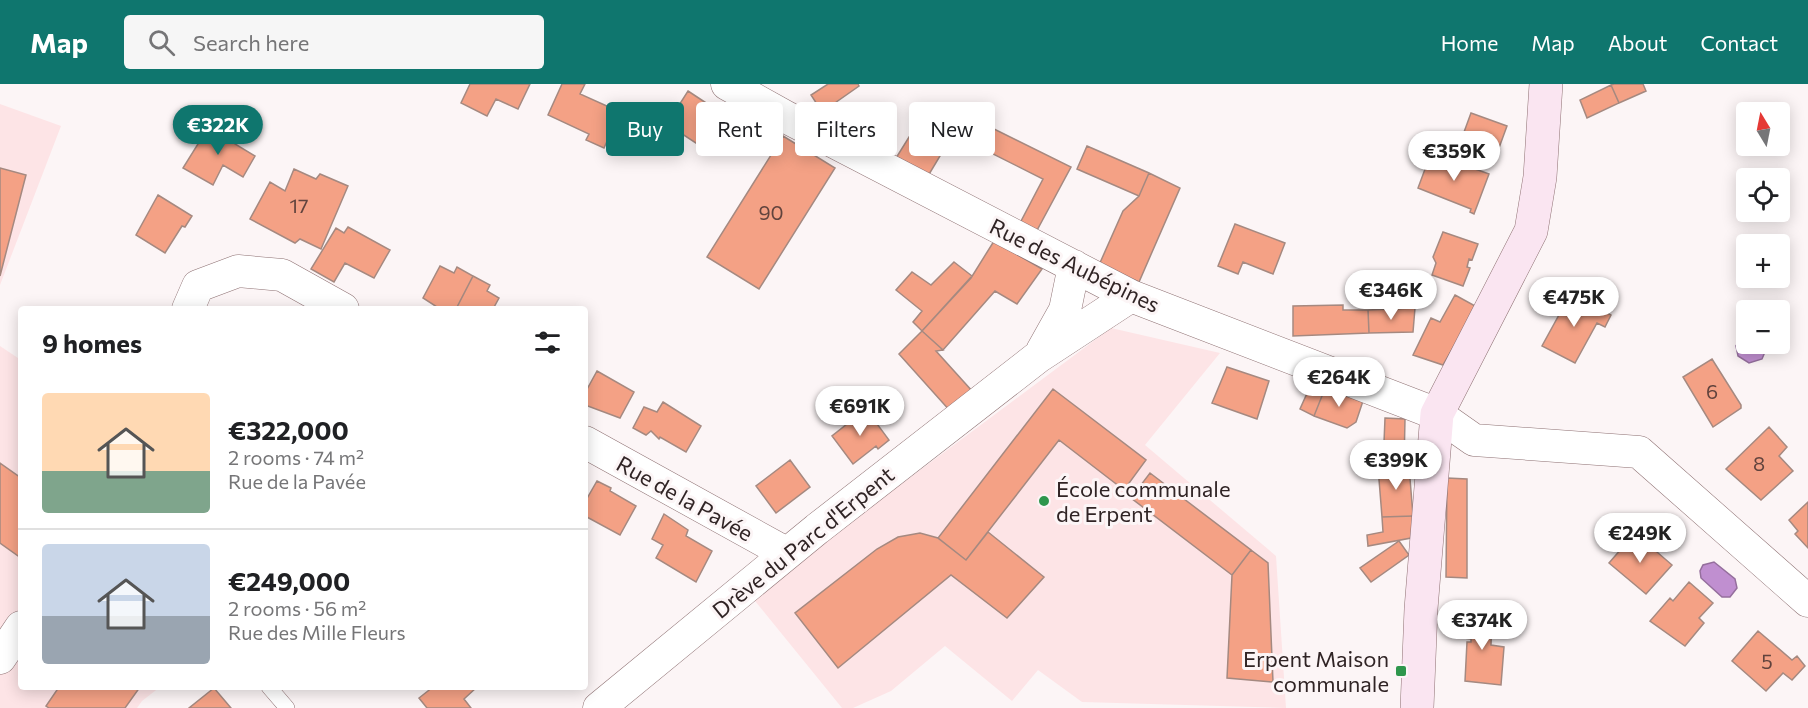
<!DOCTYPE html>
<meta charset="utf-8">
<style>
body{margin:0;font-family:Commissioner,sans-serif;background:#f6f6f6;color:#202124;height:100vh;display:flex;flex-direction:column;font-size:22px;white-space:nowrap}
*{box-sizing:border-box;margin:0}
p{font-size:20px;color:#757577}
.icon{flex:none;width:33px;height:33px;fill:none;stroke:currentColor;stroke-width:2;stroke-linecap:round;stroke-linejoin:round}
.map{position:relative;flex:1;overflow:hidden}
.panel{position:absolute;left:18px;top:222px;width:570px;height:384px;display:flex;flex-direction:column;background:#fff;border-radius:6px;box-shadow:0 3px 15px #0003}
.panel>*{flex:none}
.hud{position:absolute;left:606px;top:18px;width:570px;height:54px;display:flex;gap:12px}
.needle{width:39px;rotate:350deg}
.buttons{position:absolute;left:1736px;top:18px;display:grid;gap:12px}
.buttons a{display:grid;place-items:center;width:54px;height:54px;border-radius:6px;background:#fff;box-shadow:0 3px 15px #0003;font-size:30px}
.price{position:absolute;translate:-50% -51px;padding:0 14px;border-radius:21px;background:#fff;color:#222;font-size:20px;line-height:39px;filter:drop-shadow(0 2px 3px #0008)}
.price::after{content:'';position:absolute;left:50%;top:36px;width:18px;height:14px;margin-left:-9px;background:inherit;clip-path:polygon(0 0,100% 0,50% 100%)}
.price.active{background:#0f766e;color:#fff}
ul{padding:0;list-style:none}
li{display:flex;align-items:center;gap:18px;height:150px;padding:0 24px}
li+li{border-top:2px solid #e0e0e0}
li span{display:grid;place-items:center;flex:none;width:168px;height:120px;border-radius:6px;color:#555}
li>.icon{margin-inline-start:auto}
span .icon{width:72px;height:72px;fill:#fffc;stroke-width:1}
li b{font-size:26px}
h2{display:flex;justify-content:space-between;align-items:center;height:72px;padding:0 24px;font-size:26px}
.chip{padding:0 21px;border-radius:6px;background:#fff;box-shadow:0 3px 15px #0003;font-size:21px;line-height:54px}
.chip.active{background:#0f766e;color:#fff}
header{display:flex;align-items:center;gap:36px;box-sizing:border-box;height:84px;padding:0 30px;background:#0f766e;color:#fff}
header strong{font-size:28px}
nav{display:flex;gap:33px;margin-inline-start:auto;font-size:21px}
.search{width:420px;height:54px;background:#f6f6f6;display:flex;align-items:center;gap:15px;box-sizing:border-box;padding:0 21px;border-radius:6px;color:#757577;font-size:22px}
.map>svg:first-child{display:block}
.built{fill:#fde4e6}
.water{fill:#c08fd0;stroke:#956f9d;stroke-width:1.5}
.building{fill:#f4a185;stroke:#a58980;stroke-width:1.5}
.lines{fill:none;stroke-linecap:round;stroke-linejoin:round}
.lane-casing{stroke:#8e7173;stroke-width:16}
.street-casing{stroke:#8e7173;stroke-width:33}
.secondary-casing{stroke:#8e7173;stroke-width:34}
.lane{stroke:#fff;stroke-width:15}
.street{stroke:#fff;stroke-width:32}
.secondary{stroke:#fae5f1;stroke-width:33}
.poi-dot{fill:#2e964c;stroke:#fcf5f6;stroke-width:2}
.labels{text-anchor:middle;dominant-baseline:central;stroke-width:6;stroke-linejoin:round;paint-order:stroke}
.number-label{font-size:20px;fill:#61433d}
.street-label{font-size:22px;fill:#302425;stroke:#fcf5f6}
.poi-label{font-size:22px;fill:#302425;stroke:#fcf5f6;text-anchor:start}
</style>
<header>
<strong>Map</strong>
<div class="search"><svg class="icon" aria-label="search" viewBox="0 0 24 24"><circle cx="10" cy="10" r="6"/><path d="M15 15l6 6"/></svg>Search here</div>
<nav><a>Home</a><a>Map</a><a>About</a><a>Contact</a></nav>
</header>
<div class="map">
<svg width="1808" height="624" viewBox="0 0 1808 624">
<rect width="100%" height="100%" fill="#fcf5f6"/>
<path class="built" d="M0,20L61,42L0,201Z
M1111,244L1220,269L1145,361L1276,472L1286,624L1082,618L1038,586L1012,617L945,562L891,607L853,624H842L751,512Z
M0,262L21,276V603H160L142,617L137,624H0Z"/>
<path class="water" d="M1746,251V260H1765L1767,263L1762,275L1749,279L1738,272L1736,262L1742,252Z
M1714,478L1735,495L1737,504L1730,513H1722L1701,494L1700,487L1703,481Z"/>
<path class="building" d="M470,0H530L518,25L496,15L487,32L461,19Z
M562,0H585L580,10L620,28L604,64L586,56L589,50L548,31Z
M828,0H858L859,2L822,28L811,11Z
M1614,0H1643L1646,7L1619,19L1611,1Z
M1611,1L1619,19L1587,34L1580,16Z
M688,7L735,38L714,71L667,40Z
M924,29L955,47L928,92L896,74Z
M1471,29L1507,42L1496,72L1460,59Z
M211,39L237,55L235,60L255,72L243,93L223,81L213,101L183,84Z
M990,43L1071,83L1035,150L1019,141L1043,95L981,64Z
M783,52L835,84L759,205L707,173Z
M1087,62L1149,89L1139,112L1077,85Z
M1431,69L1489,90L1474,130L1470,128L1471,125L1418,104Z
M0,84L26,91L0,192Z
M294,85L316,95L320,90L348,102L321,165L300,155L295,159L250,135L270,98L285,107Z
M1149,89L1180,104L1139,198L1099,181L1123,127L1139,112Z
M158,111L192,132L185,143L182,142L165,169L136,151Z
M1235,140L1285,159L1273,190L1243,178L1238,190L1218,182Z
M348,143L390,166L374,194L345,179L334,198L311,185L336,144L344,149Z
M1443,148L1478,160L1472,176L1469,175L1467,183L1470,184L1463,202L1432,191L1436,179L1433,173Z
M994,157L1042,185L1017,220L995,207L943,266L922,247L971,194Z
M954,178L972,192L922,247L913,238L922,227L896,206L912,188L931,201Z
M440,182L454,189L457,183L473,192L456,225H440L423,214Z
M473,192L490,201L487,207L499,214L493,225H456Z
M1571,209L1611,231L1605,243L1597,239L1575,279L1542,262Z
M1455,211L1477,223L1443,281L1413,271L1431,234L1440,238Z
M1343,221V226H1368L1369,249L1293,252V222Z
M1415,224L1413,248L1369,249L1368,226Z
M922,247L943,266L936,267L973,308L951,328L899,270Z
M1712,275L1741,321V324L1713,343L1683,293Z
M1227,283L1269,297L1257,335L1212,319Z
M597,287L634,308L620,334L585,321V309Z
M1313,296L1326,302L1314,332L1300,325Z
M1326,302L1363,317L1356,338L1347,344L1314,332Z
M1053,305L1146,376L1124,406L1059,356L966,476L938,454Z
M663,318L701,342L686,368L660,353L659,355L651,347L646,351L633,344L644,323L657,328Z
M866,325L889,356L878,365L876,362L853,380L832,352Z
M1385,334L1405,335L1404,382L1383,383Z
M1769,343L1787,363L1779,372L1793,387L1761,416L1726,385Z
M790,376L810,403L776,429L756,402Z
M0,379L21,394V474L0,459Z
M1409,382L1413,432L1382,433L1378,383Z
M1150,389L1251,466L1232,491L1131,414Z
M1447,394L1467,395V494L1446,493Z
M597,397L611,404L610,407L636,422L620,451L585,432V418Z
M1808,418V464L1795,450L1798,447L1789,436Z
M664,430L688,446L686,452L712,467L696,498L656,474L663,461L652,455Z
M1413,432L1411,454L1368,462L1367,451L1383,448L1382,433Z
M988,448L1044,493L1007,534L951,491L838,584L795,529L877,465L898,453L920,449L938,454L966,476Z
M1635,449L1672,481L1646,510L1609,479Z
M1399,457L1409,471L1371,498L1360,484Z
M1251,466L1268,479L1273,598L1227,594L1232,491Z
M1689,498L1713,519L1699,534L1704,539L1685,562L1650,537L1670,514L1673,517Z
M1472,528L1492,530L1491,561L1504,563L1501,601L1465,597L1467,558H1471V555L1457,553L1458,538H1471Z
M1758,547L1792,576L1797,572L1805,582L1792,596L1783,589L1766,607L1732,577Z
M59,603H140L125,624H49L46,622Z
M433,603H477L464,615L471,624H427L419,614Z
M214,604L231,624H189Z"/>
<g class="lines">
<g class="lane-casing">
<path id="lane" d="M269,603L287,624"/>
</g>
<g class="street-casing">
<path id="street" d="M727,0L786,33L1131,212L1437,330L1474,356L1639,368L1808,517
M188,225L198,202L238,187L282,191L343,225
M1042,267L1065,226L1074,182
M585,358L786,469
M0,574L21,543
M599,624L817,445L1038,273L1131,212"/>
</g>
<g class="secondary-casing">
<path id="secondary" d="M1417,624L1421,525L1437,330L1531,147L1540,93L1546,0"/>
</g>
<use href="#lane" class="lane"/>
<use href="#street" class="street"/>
<use href="#secondary" class="secondary"/>
</g>
<g class="poi-dot">
<circle cx="1044" cy="417" r="6"/>
<rect x="1395" y="581" width="12" height="12" rx="3"/>
</g>
<g class="labels">
<g class="number-label">
<text x="299" y="121">17</text>
<text x="771" y="128">90</text>
<text x="1712" y="307">6</text>
<text x="1759" y="379">8</text>
<text x="1767" y="577">5</text>
</g>
<g class="street-label">
<text transform="translate(1075 181) rotate(26)">Rue des Aubépines</text>
<text transform="translate(685 414) rotate(29)">Rue de la Pavée</text>
<text transform="translate(803 458) rotate(-39)">Drève du Parc d'Erpent</text>
</g>
<g class="poi-label">
<text x="1056" y="404">École communale<tspan x="1056" dy="25">de Erpent</tspan></text>
<text x="1389" y="574" text-anchor="end">Erpent Maison<tspan x="1389" dy="25">communale</tspan></text>
</g>
</g>
</svg>
<div class="buttons">
<a><svg class="needle" viewBox="-14 -14 28 28"><path d="M0-13l5 13h-10z" fill="#e53935"/><path d="M0 13l5-13h-10z" fill="#757577"/></svg></a>
<a><svg class="icon" aria-label="locate" viewBox="0 0 24 24"><circle cx="12" cy="12" r="6"/><path d="M12 2v4M12 18v4M2 12h4M18 12h4"/></svg></a>
<a>+</a>
<a>−</a>
</div>
<b class="price active" style="left:218px;top:72px">€322K</b>
<b class="price" style="left:1454px;top:98px">€359K</b>
<b class="price" style="left:1391px;top:237px">€346K</b>
<b class="price" style="left:1574px;top:244px">€475K</b>
<b class="price" style="left:1339px;top:324px">€264K</b>
<b class="price" style="left:860px;top:353px">€691K</b>
<b class="price" style="left:1396px;top:407px">€399K</b>
<b class="price" style="left:1640px;top:480px">€249K</b>
<b class="price" style="left:1482px;top:567px">€374K</b>
<div class="hud">
<a class="chip active">Buy</a>
<a class="chip">Rent</a>
<a class="chip">Filters</a>
<a class="chip">New</a>
</div>
<section class="panel">
<h2>9 homes<svg class="icon" aria-label="filters" viewBox="0 0 24 24"><path d="M4 7h16M4 17h16"/><circle cx="9" cy="7" r="2"/><circle cx="15" cy="17" r="2"/></svg></h2>
<ul>
<li><span style="background:linear-gradient(#ffd9b3 65%,#7fa58c 0)"><svg class="icon" aria-label="home" viewBox="0 0 24 24"><path d="M3 11l9-7 9 7M6 9v11h12V9"/></svg></span><div><b>€322,000</b><p>2 rooms · 74 m²</p><p>Rue de la Pavée</p></div></li>
<li><span style="background:linear-gradient(#c9d6e8 60%,#9aa5b1 0)"><svg class="icon" aria-label="home" viewBox="0 0 24 24"><path d="M3 11l9-7 9 7M6 9v11h12V9"/></svg></span><div><b>€249,000</b><p>2 rooms · 56 m²</p><p>Rue des Mille Fleurs</p></div></li>
</ul>
</section>
</div>
